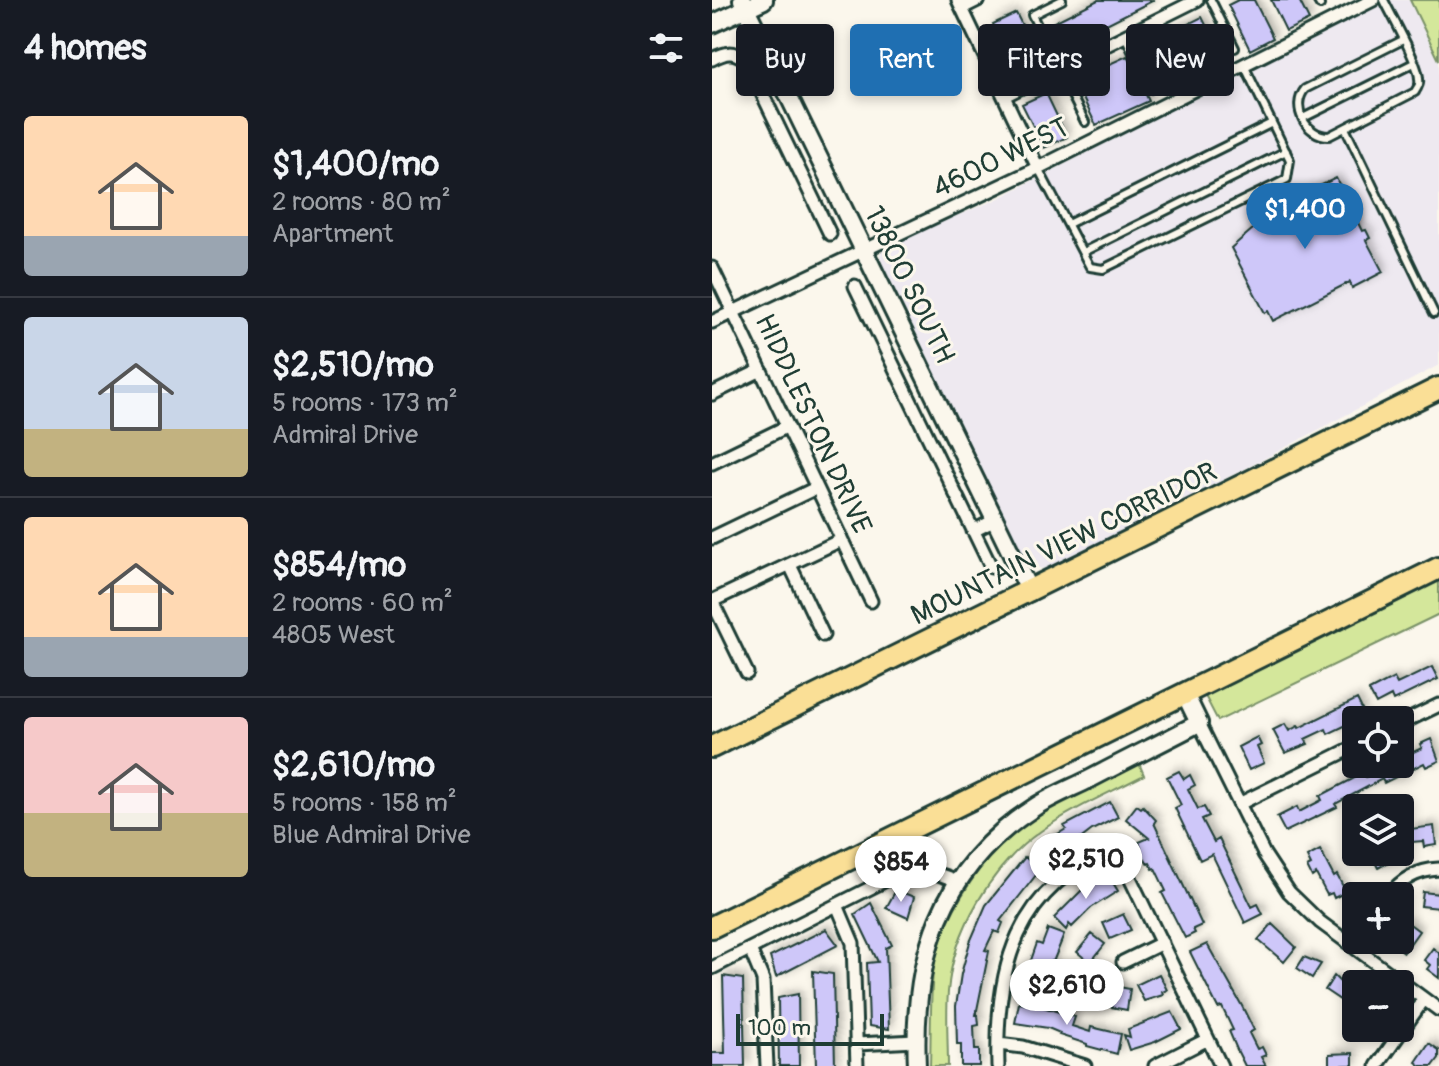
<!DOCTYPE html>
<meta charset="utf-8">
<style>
body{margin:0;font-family:Pangolin,sans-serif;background:#242831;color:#f1f3f6;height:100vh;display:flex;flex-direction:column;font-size:30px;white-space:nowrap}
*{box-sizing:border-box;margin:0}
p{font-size:26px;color:#9ea1a6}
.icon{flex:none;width:44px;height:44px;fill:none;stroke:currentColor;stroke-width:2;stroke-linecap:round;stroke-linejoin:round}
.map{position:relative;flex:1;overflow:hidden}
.side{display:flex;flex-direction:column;background:#171b24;width:712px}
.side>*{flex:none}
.top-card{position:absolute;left:24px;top:24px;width:582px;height:72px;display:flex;gap:16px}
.tools{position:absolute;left:630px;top:706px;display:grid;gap:16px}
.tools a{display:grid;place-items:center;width:72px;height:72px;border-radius:8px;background:#171b24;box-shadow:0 4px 12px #0003;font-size:40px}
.scale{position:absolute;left:24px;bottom:20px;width:148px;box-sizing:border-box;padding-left:8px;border:4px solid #1f3d34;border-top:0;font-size:22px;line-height:28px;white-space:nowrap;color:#1f3d34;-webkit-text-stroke:6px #fbf7ec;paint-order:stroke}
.price{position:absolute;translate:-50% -68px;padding:0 18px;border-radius:28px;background:#fff;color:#222;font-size:26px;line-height:52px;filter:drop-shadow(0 2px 4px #0008)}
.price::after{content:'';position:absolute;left:50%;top:48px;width:24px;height:18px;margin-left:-12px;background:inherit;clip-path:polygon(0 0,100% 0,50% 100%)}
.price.current{background:#1f6fb2;color:#fff}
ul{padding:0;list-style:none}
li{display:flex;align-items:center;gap:24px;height:200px;padding:0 24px}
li+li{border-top:2px solid #363941}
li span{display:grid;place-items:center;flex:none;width:224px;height:160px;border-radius:8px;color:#555}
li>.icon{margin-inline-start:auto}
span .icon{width:96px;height:96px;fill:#fffc;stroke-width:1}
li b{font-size:34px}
h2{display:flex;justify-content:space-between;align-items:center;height:96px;padding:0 24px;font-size:34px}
.pill{padding:0 28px;border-radius:8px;background:#171b24;box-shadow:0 4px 12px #0003;font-size:28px;line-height:72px}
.pill.current{background:#1f6fb2;color:#fff}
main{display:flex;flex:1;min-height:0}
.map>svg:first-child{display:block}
.built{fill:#eee9f0}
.green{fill:#d4e79b;stroke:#7a9268;stroke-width:2}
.building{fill:#cec7f9;stroke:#1f3d34;stroke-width:2;filter:url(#shadow)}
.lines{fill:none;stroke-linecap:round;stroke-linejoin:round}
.lane-casing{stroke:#1f3d34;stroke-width:12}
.street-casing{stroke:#1f3d34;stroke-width:17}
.secondary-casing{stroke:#1f3d34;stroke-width:22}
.highway-casing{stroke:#1f3d34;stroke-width:26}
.lane{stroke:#fbf7ec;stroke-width:6}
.street{stroke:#fbf7ec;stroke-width:11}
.secondary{stroke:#fbf7ec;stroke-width:16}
.highway{stroke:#fadf96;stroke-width:20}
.labels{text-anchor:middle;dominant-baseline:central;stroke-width:6;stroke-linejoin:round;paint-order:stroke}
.street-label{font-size:28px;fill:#1f3d34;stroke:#fbf7ec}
</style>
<main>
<section class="side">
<h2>4 homes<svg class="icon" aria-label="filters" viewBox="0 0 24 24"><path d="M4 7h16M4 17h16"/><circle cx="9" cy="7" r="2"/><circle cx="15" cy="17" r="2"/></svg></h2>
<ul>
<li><span style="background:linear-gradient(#ffd9b3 75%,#9aa5b1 0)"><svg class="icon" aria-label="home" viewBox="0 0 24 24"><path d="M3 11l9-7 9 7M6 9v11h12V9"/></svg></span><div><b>$1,400/mo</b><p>2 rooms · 80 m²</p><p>Apartment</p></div></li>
<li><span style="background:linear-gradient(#c9d6e8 70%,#c2b280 0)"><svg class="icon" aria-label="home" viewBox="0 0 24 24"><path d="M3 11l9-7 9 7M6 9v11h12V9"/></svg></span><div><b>$2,510/mo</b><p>5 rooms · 173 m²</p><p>Admiral Drive</p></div></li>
<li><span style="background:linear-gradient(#ffd9b3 75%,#9aa5b1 0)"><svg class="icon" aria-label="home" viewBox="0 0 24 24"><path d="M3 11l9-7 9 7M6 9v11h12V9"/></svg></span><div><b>$854/mo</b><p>2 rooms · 60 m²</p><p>4805 West</p></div></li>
<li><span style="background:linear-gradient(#f6c9c9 60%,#c2b280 0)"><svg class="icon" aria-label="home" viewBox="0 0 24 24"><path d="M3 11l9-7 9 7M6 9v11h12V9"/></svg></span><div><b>$2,610/mo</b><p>5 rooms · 158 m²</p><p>Blue Admiral Drive</p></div></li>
</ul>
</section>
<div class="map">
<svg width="727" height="1066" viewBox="0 0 727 1066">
<defs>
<filter id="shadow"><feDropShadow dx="3.5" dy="-3.5" stdDeviation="4" flood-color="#0004"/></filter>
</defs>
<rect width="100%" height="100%" fill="#fbf7ec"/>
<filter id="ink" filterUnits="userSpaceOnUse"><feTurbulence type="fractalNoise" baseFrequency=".0125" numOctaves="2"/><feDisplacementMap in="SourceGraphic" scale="16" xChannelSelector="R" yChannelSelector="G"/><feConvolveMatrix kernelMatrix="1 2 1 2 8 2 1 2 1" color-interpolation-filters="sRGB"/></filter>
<g filter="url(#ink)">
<path class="built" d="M674,0H727V365L550,460L341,567L333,569L321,567L311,557L170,267L168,255L171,250L201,234L283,200Z"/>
<path class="green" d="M698,0H727V60Z
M727,576V614L506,721L492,694Z
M426,761L432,775C398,793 361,808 329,831C280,865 241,931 236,992C234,1016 236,1042 236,1066H218C219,1036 218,1004 221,973C227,919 276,845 322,816C355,795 391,779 426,761Z"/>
<path class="building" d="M386,0H442L351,46L340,23Z
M526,0H542L561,38L538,50L516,5Z
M559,0H587L597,20L574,31Z
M304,13L326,57L303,69L281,24Z
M490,17L512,61L458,88L436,44Z
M415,56L437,101L384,125L362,80Z
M334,93L355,137L332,148L310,104Z
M624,178L650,231L654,230L658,238L654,240L671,272L640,288L638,282L561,321L556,311L553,313L519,248L549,222L546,214L562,201L580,200L583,206L600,198L597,191Z
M720,667L726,679L681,701L679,696L664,704L657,691L682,678L685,684Z
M645,699L651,711L644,714L647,719L616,734L614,729L593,739L596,744L573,753L561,730L573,724L577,731L586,726L587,728Z
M545,737L549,745L545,747L552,763L537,770L526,747Z
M719,739L727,761L714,767L712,763L672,783L670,779L623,804L625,807L573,832L565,817L585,807L587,812L610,800L608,796L652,773L654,777L680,764H688V758L710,748L708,744Z
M467,771L472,779L478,775L483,785L476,789L486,809L492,807L497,816L490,819L502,842L507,839L540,907L546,904L551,914L533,923L500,854L488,860L463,808L469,805L455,777Z
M398,802L406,817L380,830L336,864L325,850L329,847L328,845L354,829L352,826Z
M425,805L429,808L431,806L444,820L442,823L490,925L481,929L483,933L473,938L450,893L454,891L443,868L441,869L438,863L436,864L431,855L427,842L437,838L414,819Z
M722,826L724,845L712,847L711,841L700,842L698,829Z
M608,850L622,877L625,875L634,892L622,898L620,893L615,895L604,874L600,877L595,867L599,865L595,857Z
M667,852H695L666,868L660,856Z
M313,857L328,870L288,921L291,923L287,933L282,931L273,950L277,951L264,1015H266L267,1025L262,1026L263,1050H267V1066H249V1044H245L244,1006L249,974L258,942L274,905Z
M395,873L406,891L379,908L360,927L357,924L354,930L342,918L373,887Z
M184,890L202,897L196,918L174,908Z
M711,892L727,894V908L709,906Z
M159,903L180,945L174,948L177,1029L157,1026L155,963L166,962L143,914Z
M411,914L419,930L398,939L391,923Z
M695,922L707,931L692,952L682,945L688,940V923L692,926Z
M560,924L584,947L572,962L546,940Z
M114,929L126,945L64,977L58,957Z
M336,929L352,935L341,962L339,961L330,994L309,989L325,943L330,945Z
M380,934L393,944L378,963L365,952Z
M495,944L530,1006L542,1030L537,1033L545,1049L550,1047L554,1055L549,1057L554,1066H533L526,1052L517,1031L521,1030L510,1007L506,1008L478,952Z
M721,948L727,953V978L715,969L718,965L712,960Z
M592,957L609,964L600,978L585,968Z
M383,967L393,982L373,990L366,974Z
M101,971L121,974L123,1066H104Z
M447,974L455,990L450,992L451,995L432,1001L424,985Z
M11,976L31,979L33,1066H0V1053H13Z
M622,976L635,989L628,1000L613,990Z
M396,985L418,989L415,1010L393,1006Z
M86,994L87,1066H67L66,998Z
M307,1003L331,1007L363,1017L360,1026L378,1032L379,1027L409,1034L405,1054L375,1046V1044L347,1035L348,1033L336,1028L303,1023Z
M460,1012L469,1029L443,1042L417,1050L412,1035L418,1037L416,1029Z
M717,1043L727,1050V1058L721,1066H709L704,1062Z
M641,1053V1065L617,1066V1054Z"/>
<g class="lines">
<g class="lane-casing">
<path id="lane" d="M350,0L320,15L373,122
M499,0L523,48
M605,0L608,5
M672,0C680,17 707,63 707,79C708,86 706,86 703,92L617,136C594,136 578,107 593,89L691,40
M413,36L438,89
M591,118L702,63
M633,128L722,313
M326,168L378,267L391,269L575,179L578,160L532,65
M356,224L560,123
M371,252L574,151"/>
</g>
<g class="street-casing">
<path id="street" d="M246,0L326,168
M250,8L266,0
M0,59C14,52 21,50 34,60L118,234
M292,96L485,0
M0,268L159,601
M143,286L279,567
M0,322L326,168L661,0
M0,394L49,370
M0,463L74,427
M261,531L283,520
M0,538L104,488
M78,565L111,635
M35,673L0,601L129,540
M487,723L552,854L577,892L608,922L727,1010
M688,724L727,705
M527,804L644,746
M676,896C690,879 705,870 727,869
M125,905L141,943L145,1066
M38,949L51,980L55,1066
M411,962L450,943
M0,968L182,876C209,867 220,871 245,881
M145,1044L204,1041
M286,1044L311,1047L373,1066
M286,1066C283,967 304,888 403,847L509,1066
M443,1066L496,1039
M665,1066L712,999"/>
</g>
<g class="secondary-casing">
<path id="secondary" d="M30,0L318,592
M0,24L52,0
M205,1066C200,958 228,868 323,807C340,796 360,788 378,779C414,760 451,742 487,723L473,694"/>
</g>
<g class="highway-casing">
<path id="highway" d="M0,747L727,388
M0,927L727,568"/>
</g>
<use href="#lane" class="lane"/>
<use href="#street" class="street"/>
<use href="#secondary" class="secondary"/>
<use href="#highway" class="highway"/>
</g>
</g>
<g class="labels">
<g class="street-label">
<text transform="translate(289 158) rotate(-26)">4600 WEST</text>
<text transform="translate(197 285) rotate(64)">13800 SOUTH</text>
<text transform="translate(101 424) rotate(65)">HIDDLESTON DRIVE</text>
<text transform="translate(352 544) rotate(-26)">MOUNTAIN VIEW CORRIDOR</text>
</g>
</g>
</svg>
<div class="tools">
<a><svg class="icon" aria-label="locate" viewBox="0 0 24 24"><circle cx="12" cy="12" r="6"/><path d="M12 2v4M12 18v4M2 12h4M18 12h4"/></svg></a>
<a><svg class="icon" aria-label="layers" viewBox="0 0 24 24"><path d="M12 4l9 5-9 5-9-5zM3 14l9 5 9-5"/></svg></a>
<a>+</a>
<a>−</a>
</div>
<div class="scale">100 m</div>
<b class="price current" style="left:593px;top:251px">$1,400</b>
<b class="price" style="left:374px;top:901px">$2,510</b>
<b class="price" style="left:189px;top:904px">$854</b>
<b class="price" style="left:355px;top:1027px">$2,610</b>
<div class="top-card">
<a class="pill">Buy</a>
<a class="pill current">Rent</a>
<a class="pill">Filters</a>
<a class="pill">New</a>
</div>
</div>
</main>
